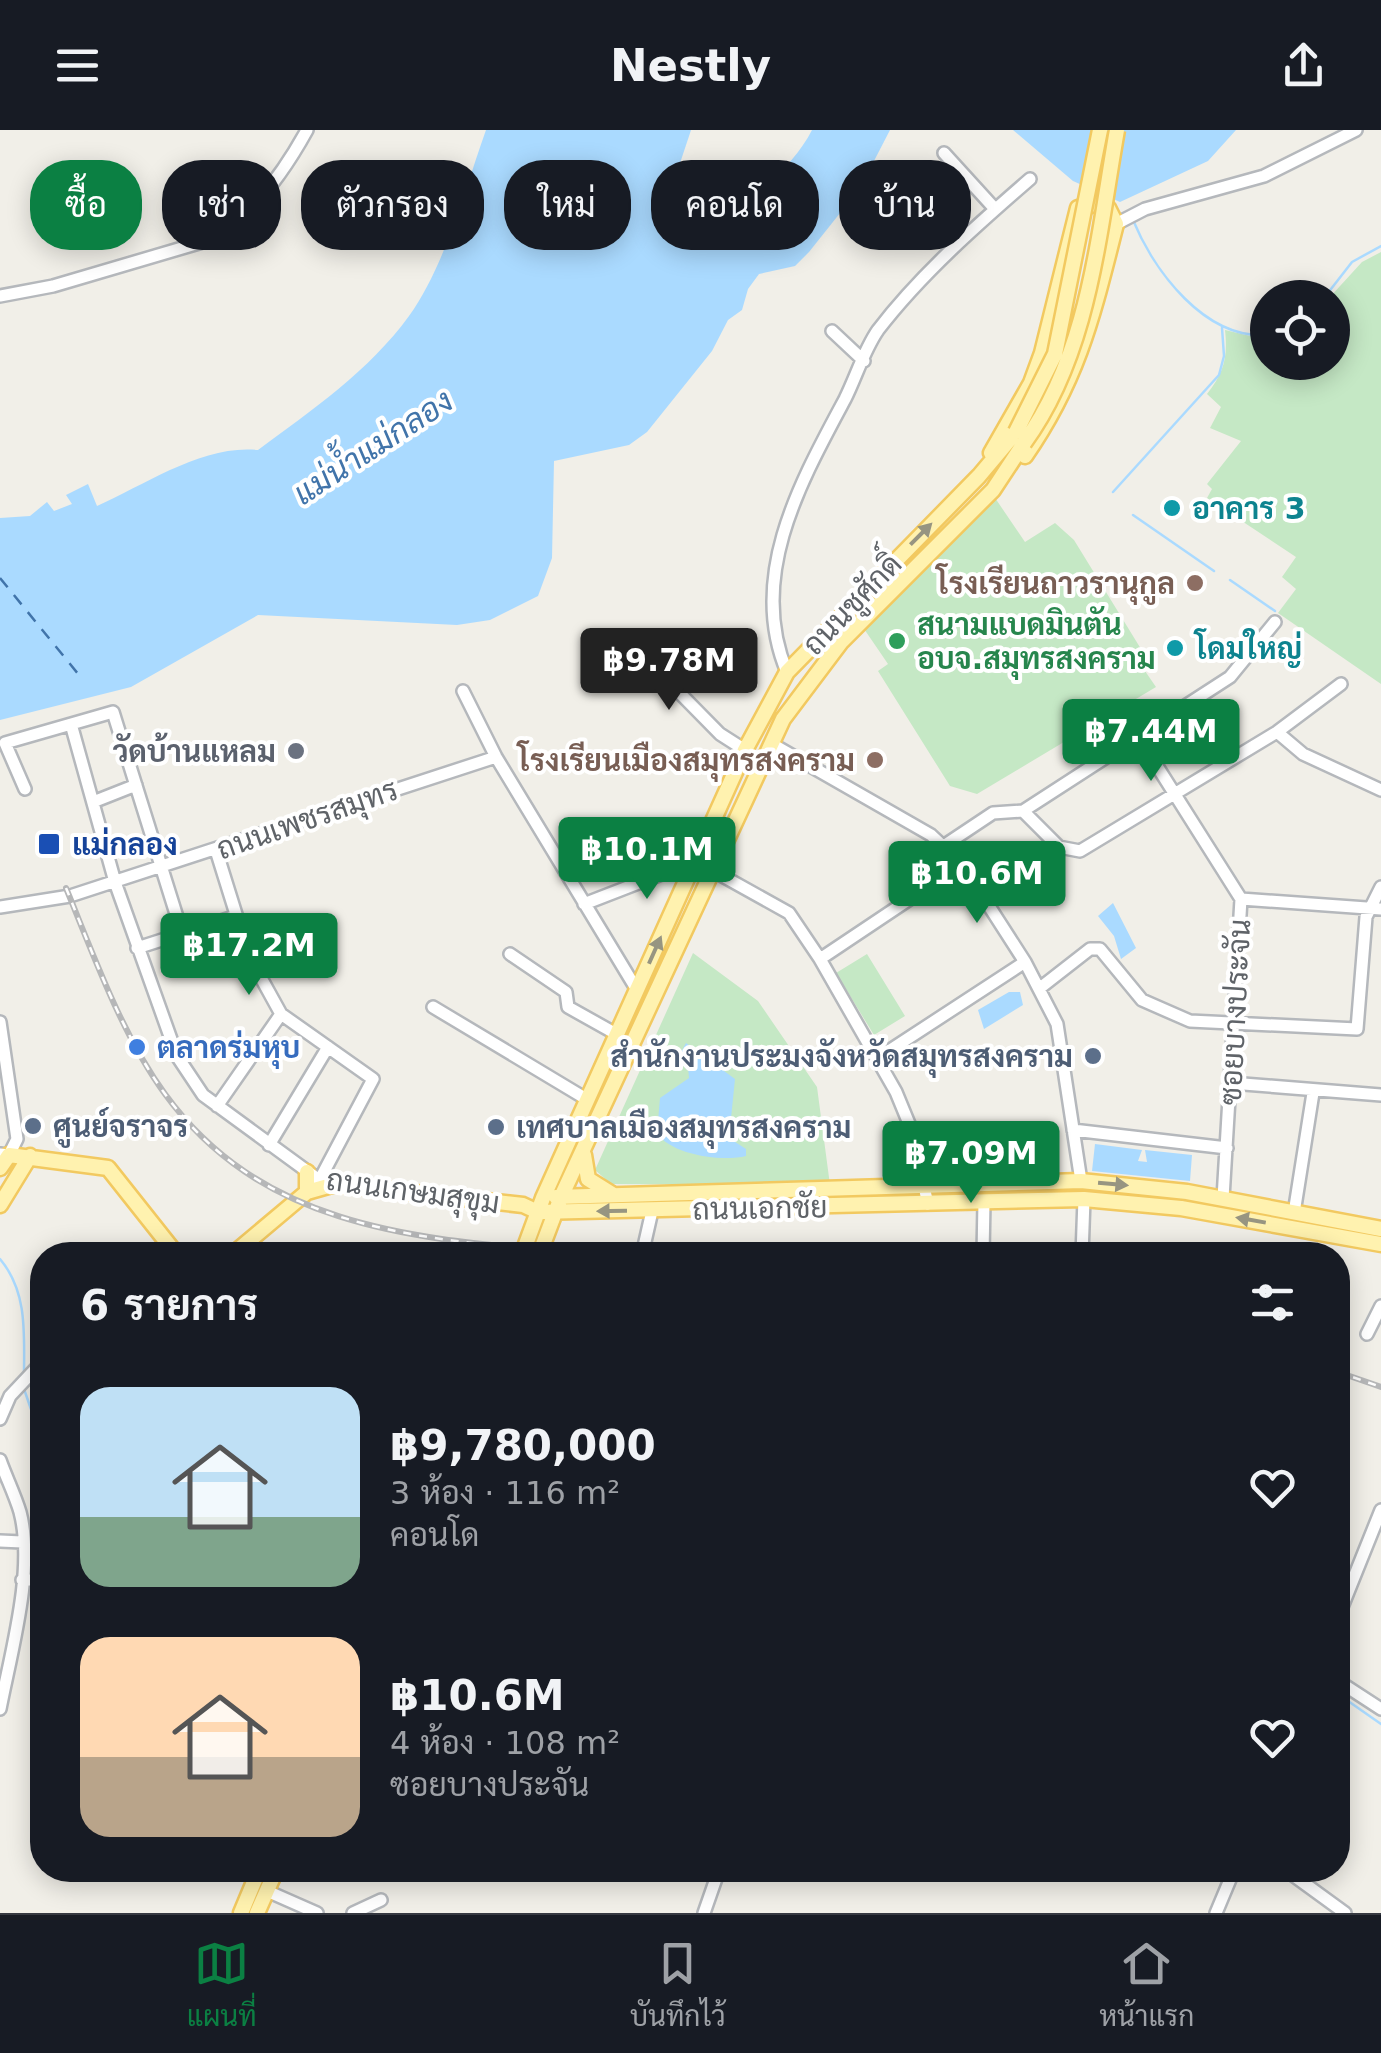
<!DOCTYPE html>
<html lang="th">
<meta charset="utf-8">
<style>
body{margin:0;font-family:"DejaVu Sans",Sarabun,sans-serif;background:#20242c;color:#f1f3f6;height:100vh;display:flex;flex-direction:column;font-size:38px;white-space:nowrap}
*{box-sizing:border-box;margin:0}
p{font-size:32px;color:#9ea1a6}
.icon{flex:none;width:55px;height:55px;fill:none;stroke:currentColor;stroke-width:2;stroke-linecap:round;stroke-linejoin:round}
.map{position:relative;flex:1;overflow:hidden}
.side{position:absolute;left:30px;top:1112px;width:1320px;height:640px;display:flex;flex-direction:column;background:#171b24;border-radius:40px;box-shadow:0 5px 25px #0003}
.side>*{flex:none}
.banner{position:absolute;left:30px;top:30px;width:1322px;height:90px;display:flex;gap:20px}
.fabs{position:absolute;left:1250px;top:150px;display:grid;gap:20px}
.fabs a{display:grid;place-items:center;width:100px;height:100px;border-radius:50%;background:#171b24;box-shadow:0 5px 25px #0003;font-size:50px}
.price{position:absolute;translate:-50% -85px;padding:0 22px;border-radius:10px;background:#0b8043;color:#fff;font-size:32px;line-height:65px;filter:drop-shadow(0 2px 5px #0008)}
.price::after{content:'';position:absolute;left:50%;top:60px;width:30px;height:22px;margin-left:-15px;background:inherit;clip-path:polygon(0 0,100% 0,50% 100%)}
.price.active{background:#222;color:#fff}
ul{padding:0;list-style:none}
li{display:flex;align-items:center;gap:30px;height:250px;padding:0 50px}
li span{display:grid;place-items:center;flex:none;width:280px;height:200px;border-radius:30px;color:#555}
li>.icon{margin-inline-start:auto}
span .icon{width:120px;height:120px;fill:#fffc;stroke-width:1}
li b{font-size:42px}
h2{display:flex;justify-content:space-between;align-items:center;height:120px;padding:0 50px;font-size:42px}
.tag{padding:0 35px;border-radius:40px;background:#171b24;box-shadow:0 5px 25px #0003;font-size:35px;line-height:90px}
.tag.active{background:#0b8043;color:#fff}
header{display:flex;justify-content:space-between;align-items:center;height:130px;padding:0 50px;background:#171b24;font-size:45px;font-weight:600}
.tabs{display:flex;justify-content:space-around;align-items:center;height:140px;border-top:2px solid #363941;background:#171b24;font-size:28px;color:#9ea1a6}
.tabs a{display:grid;justify-items:center;gap:5px}
.tabs .active{color:#0b8043}
.map>svg:first-child{display:block}
.green{fill:#c5e8c5}
.water{fill:#aadaff}
.lines{fill:none;stroke-linecap:round;stroke-linejoin:round}
.stream{stroke:#aadaff;stroke-width:2.5}
.ferry{stroke:#4174aa;stroke-width:2.5;stroke-dasharray:12 10;stroke-linecap:butt}
.minor-casing{stroke:#b5b8bc;stroke-width:16}
.major-casing{stroke:#f2c960;stroke-width:19}
.minor{stroke:#fff;stroke-width:11}
.major{stroke:#fff2af;stroke-width:14}
.rail-casing{stroke:#b6b7b8;stroke-width:6}
.rail{stroke:#fff;stroke-width:2.5;stroke-dasharray:8;stroke-linecap:butt}
.major-bridge-casing{stroke:#f2c960;stroke-width:19;stroke-linecap:butt}
.major-bridge{stroke:#fff2af;stroke-width:14}
.oneway{fill:#979581}
.culture-dot{fill:#0f9aa8;stroke:#fff;stroke-width:4}
.education-dot{fill:#8d6e63;stroke:#fff;stroke-width:4}
.leisure-dot{fill:#2e9e5b;stroke:#fff;stroke-width:4}
.worship-dot{fill:#6b7280;stroke:#fff;stroke-width:4}
.transit-dot{fill:#1a4fb4;stroke:#fff;stroke-width:4}
.shop-dot{fill:#3f7fe0;stroke:#fff;stroke-width:4}
.service-dot{fill:#5c6f8a;stroke:#fff;stroke-width:4}
.labels{text-anchor:middle;dominant-baseline:central;stroke-width:8;stroke-linejoin:round;paint-order:stroke}
.culture-label{font-size:30px;font-weight:bold;fill:#0d838f;stroke:#fff;text-anchor:start}
.education-label{font-size:30px;font-weight:bold;fill:#785e54;stroke:#fff;text-anchor:end}
.street-label{font-size:30px;fill:#5f6368;stroke:#fff}
.leisure-label{font-size:30px;font-weight:bold;fill:#27864d;stroke:#fff;text-anchor:start}
.worship-label{font-size:30px;font-weight:bold;fill:#5b616d;stroke:#fff;text-anchor:end}
.transit-label{font-size:30px;font-weight:bold;fill:#164399;stroke:#fff;text-anchor:start}
.shop-label{font-size:30px;font-weight:bold;fill:#366cbe;stroke:#fff;text-anchor:start}
.service-label{font-size:30px;font-weight:bold;fill:#4e5e75;stroke:#fff;text-anchor:start}
.water-label{font-size:32px;font-style:italic;fill:#4174aa;stroke:#fff}
</style>
<header><svg class="icon" aria-label="menu" viewBox="0 0 24 24"><path d="M4 6h16M4 12h16M4 18h16"/></svg>Nestly<svg class="icon" aria-label="share" viewBox="0 0 24 24"><path d="M12 15V3M7 8l5-5 5 5M5 13v7h14v-7"/></svg></header>
<div class="map">
<svg width="1381" height="1783" viewBox="0 0 1381 1783">
<rect width="100%" height="100%" fill="#f1efe8"/>
<path class="green" d="M1381,122V554L1278,483L1296,459L1282,447L1296,427L1207,368L1212,359L1207,354L1241,311L1210,298L1221,277L1207,264C1224,242 1228,228 1225,200L1267,210L1268,232H1332L1330,167L1362,132Z
M991,362L1025,412L1055,393L1074,410L1141,519L1134,525L1156,557L977,664L950,656L878,541L888,534L860,493Z
M693,823L758,871L817,957L830,1055L611,1054L595,1040Z
M867,824L905,886L874,905L836,843Z"/>
<path class="water" d="M486,0H691C681,32 660,77 686,106C731,87 790,44 812,0H890L860,58L809,122L795,136L759,144L748,159L742,180L728,190L712,221L647,302L629,315L554,331L552,428L538,466L490,490L457,495L258,485L131,557L0,590V388L30,386L47,372L54,381L72,374L66,365L88,354L97,376C146,354 204,314 258,320C312,280 369,241 409,186C445,136 465,59 486,0Z
M1013,0H1236L1208,31L1120,72L1073,51Z
M1113,773L1136,818L1121,829L1114,806L1098,786Z
M1009,862H1020L1023,875L984,899L978,880Z
M686,913L735,949L729,1008L746,1019V1026C722,1032 671,1025 657,1003L660,968L689,948L688,936L680,924Z
M1095,1014L1142,1020L1138,1031L1147,1032L1145,1020L1192,1025L1190,1051L1092,1041Z"/>
<g class="lines">
<path class="stream" d="M1133,90C1154,141 1205,210 1268,205
M1324,168L1352,132L1381,116
M1113,362L1219,245L1224,226L1222,198
M1133,385L1214,441
M1230,450L1275,481
M0,1129C28,1162 24,1205 24,1246
M24,1259L42,1311
M1338,1564L1381,1594"/>
<path class="ferry" d="M0,448L79,545"/>
<g class="minor-casing">
<path id="minor" d="M944,23L995,79
M173,62L216,108
M1116,94L1145,79L1264,46L1356,0
M0,166L53,156L216,108C255,82 285,40 307,0
M832,201L864,231
M663,511L659,542L720,604L745,620
M787,542C747,447 800,353 845,269C856,247 864,220 878,200C921,144 977,95 1030,49
M463,561L496,627L637,860
M71,594L115,752L177,926L203,965L326,1055
M1277,602L1303,624L1381,660
M1138,606L1241,769L1223,1068
M772,614L931,705L962,734L1025,832L1057,894L1081,1051
M25,659L5,613L113,582L182,803
M93,672L136,655
M1023,681L1059,717L1080,721L1277,602L1341,554
M945,715L993,683L1023,681L1230,547L1275,492
M216,720L249,826L281,884L373,949L319,1051
M710,739L789,783L820,829L896,962L910,996L928,1074
M1241,769L1381,779
M584,774L695,731
M0,777L70,766L496,627
M137,818L236,786
M510,824L566,862L568,877L618,905
M820,829L962,734
M1040,858L1090,819H1100L1142,870L1190,891L1357,899L1366,787L1381,757
M433,877L588,970
M0,892L17,1009L9,1025L0,1024
M878,928L1025,832
M1231,953L1381,965
M217,976L281,884
M1073,1000L1227,1018
M269,1015L328,917
M1294,1083L1313,963
M642,1125L652,1081
M983,1125L984,1071
M1082,1125L1084,1069
M1367,1204L1381,1176
M0,1289L10,1266L42,1232
M0,1330C6,1347 15,1365 20,1382C35,1439 11,1522 0,1579
M0,1411L22,1412
M22,1450H42
M1338,1487L1381,1380
M1338,1551L1381,1579
M1286,1740L1345,1783
M267,1761L317,1783
M353,1783L381,1770
M704,1783L719,1740
M1216,1783L1234,1740"/>
</g>
<g class="major-casing">
<path id="major" d="M991,323L1031,253L1042,223L1078,78L1095,74L1108,78L1116,94C1093,184 1079,248 1025,326
M584,1025L588,1049L612,1064
M0,1038L9,1025L108,1038L177,1125
M307,1042V1062
M556,1067L1081,1051L1187,1062L1381,1099
M0,1075L30,1026
M232,1125L307,1062L335,1054L523,1075L538,1082L1084,1069L1181,1078L1381,1114
M522,1125L543,1068L745,620L787,542L979,346L1016,302
M539,1125L561,1067L783,589L841,512L993,360L1024,313
M241,1783L259,1740
M257,1783L276,1740"/>
</g>
<use href="#minor" class="minor"/>
<use href="#major" class="major"/>
<g class="rail-casing">
<path id="rail" d="M66,758C94,826 122,905 165,964C269,1107 434,1109 593,1125
M1338,1242L1381,1257"/>
</g>
<use href="#rail" class="rail"/>
<g class="major-bridge-casing">
<path id="major-bridge" d="M1016,302L1055,224L1100,0
M1024,313C1089,224 1098,106 1117,0"/>
</g>
<use href="#major-bridge" class="major-bridge"/>
</g>
<defs><path id="oneway-solid" d="M-6-.8H1V-3.2L6.5 0L1 3.2V.8H-6Z" transform="scale(2.5)"/></defs>
<g class="oneway">
<use href="#oneway-solid" transform="translate(921 404) rotate(-45)"/>
<use href="#oneway-solid" transform="translate(655 820) rotate(-66)"/>
<use href="#oneway-solid" transform="translate(1113 1054) rotate(5)"/>
<use href="#oneway-solid" transform="translate(612 1081) rotate(179)"/>
<use href="#oneway-solid" transform="translate(1251 1090) rotate(-170)"/>
</g>
<g class="culture-dot">
<circle cx="1172" cy="378" r="10"/>
<circle cx="1175" cy="518" r="10"/>
</g>
<g class="education-dot">
<circle cx="1195" cy="453" r="10"/>
<circle cx="875" cy="630" r="10"/>
</g>
<circle class="leisure-dot" cx="897" cy="511" r="10"/>
<circle class="worship-dot" cx="296" cy="621" r="10"/>
<rect class="transit-dot" x="37" y="702" width="24" height="24" rx="5"/>
<circle class="shop-dot" cx="137" cy="917" r="10"/>
<g class="service-dot">
<circle cx="1093" cy="926" r="10"/>
<circle cx="33" cy="996" r="10"/>
<circle cx="496" cy="997" r="10"/>
</g>
<g class="labels">
<g class="culture-label">
<text x="1192" y="378">อาคาร 3</text>
<text x="1195" y="518">โดมใหญ่</text>
</g>
<g class="education-label">
<text x="1175" y="453">โรงเรียนถาวรานุกูล</text>
<text x="855" y="630">โรงเรียนเมืองสมุทรสงคราม</text>
</g>
<g class="street-label">
<text transform="translate(852 474) rotate(-46)">ถนนชูศักดิ์</text>
<text transform="translate(307 689) rotate(-19)">ถนนเพชรสมุทร</text>
<text transform="translate(1235 882) rotate(-87)">ซอยบางประจัน</text>
<text transform="translate(413 1061) rotate(8)">ถนนเกษมสุขุม</text>
<text transform="translate(760 1078) rotate(-1)">ถนนเอกชัย</text>
</g>
<g class="leisure-label">
<text x="917" y="494">สนามแบดมินตัน<tspan x="917" dy="34">อบจ.สมุทรสงคราม</tspan></text>
</g>
<g class="worship-label">
<text x="276" y="621">วัดบ้านแหลม</text>
</g>
<g class="transit-label">
<text x="72" y="714">แม่กลอง</text>
</g>
<g class="shop-label">
<text x="157" y="917">ตลาดร่มหุบ</text>
</g>
<g class="service-label">
<text x="1073" y="926" text-anchor="end">สำนักงานประมงจังหวัดสมุทรสงคราม</text>
<text x="53" y="996">ศูนย์จราจร</text>
<text x="516" y="997">เทศบาลเมืองสมุทรสงคราม</text>
</g>
<g class="water-label">
<text transform="translate(373 317) rotate(-33)">แม่น้ำแม่กลอง</text>
</g>
</g>
</svg>
<div class="fabs">
<a><svg class="icon" aria-label="locate" viewBox="0 0 24 24"><circle cx="12" cy="12" r="6"/><path d="M12 2v4M12 18v4M2 12h4M18 12h4"/></svg></a>
</div>
<b class="price active" style="left:669px;top:583px">฿9.78M</b>
<b class="price" style="left:1151px;top:654px">฿7.44M</b>
<b class="price" style="left:647px;top:772px">฿10.1M</b>
<b class="price" style="left:977px;top:796px">฿10.6M</b>
<b class="price" style="left:249px;top:868px">฿17.2M</b>
<b class="price" style="left:971px;top:1076px">฿7.09M</b>
<div class="banner">
<a class="tag active">ซื้อ</a>
<a class="tag">เช่า</a>
<a class="tag">ตัวกรอง</a>
<a class="tag">ใหม่</a>
<a class="tag">คอนโด</a>
<a class="tag">บ้าน</a>
</div>
<section class="side">
<h2>6 รายการ<svg class="icon" aria-label="filters" viewBox="0 0 24 24"><path d="M4 7h16M4 17h16"/><circle cx="9" cy="7" r="2"/><circle cx="15" cy="17" r="2"/></svg></h2>
<ul>
<li><span style="background:linear-gradient(#bfe0f5 65%,#7fa58c 0)"><svg class="icon" aria-label="home" viewBox="0 0 24 24"><path d="M3 11l9-7 9 7M6 9v11h12V9"/></svg></span><div><b>฿9,780,000</b><p>3 ห้อง · 116 m²</p><p>คอนโด</p></div><svg class="icon" aria-label="heart" viewBox="0 0 24 24"><path d="M12 20l-8-8c-3-5 5-10 8-4 3-6 11-1 8 4z"/></svg></li>
<li><span style="background:linear-gradient(#ffd9b3 60%,#b9a48a 0)"><svg class="icon" aria-label="home" viewBox="0 0 24 24"><path d="M3 11l9-7 9 7M6 9v11h12V9"/></svg></span><div><b>฿10.6M</b><p>4 ห้อง · 108 m²</p><p>ซอยบางประจัน</p></div><svg class="icon" aria-label="heart" viewBox="0 0 24 24"><path d="M12 20l-8-8c-3-5 5-10 8-4 3-6 11-1 8 4z"/></svg></li>
</ul>
</section>
</div>
<nav class="tabs">
<a class="active"><svg class="icon" aria-label="map" viewBox="0 0 24 24"><path d="M3 6l6-2 6 2 6-2v14l-6 2-6-2-6 2zM9 4v14M15 6v14"/></svg>แผนที่</a>
<a><svg class="icon" aria-label="saved" viewBox="0 0 24 24"><path d="M7 4h10v16l-5-4-5 4z"/></svg>บันทึกไว้</a>
<a><svg class="icon" aria-label="home" viewBox="0 0 24 24"><path d="M3 11l9-7 9 7M6 9v11h12V9"/></svg>หน้าแรก</a>
</nav>
